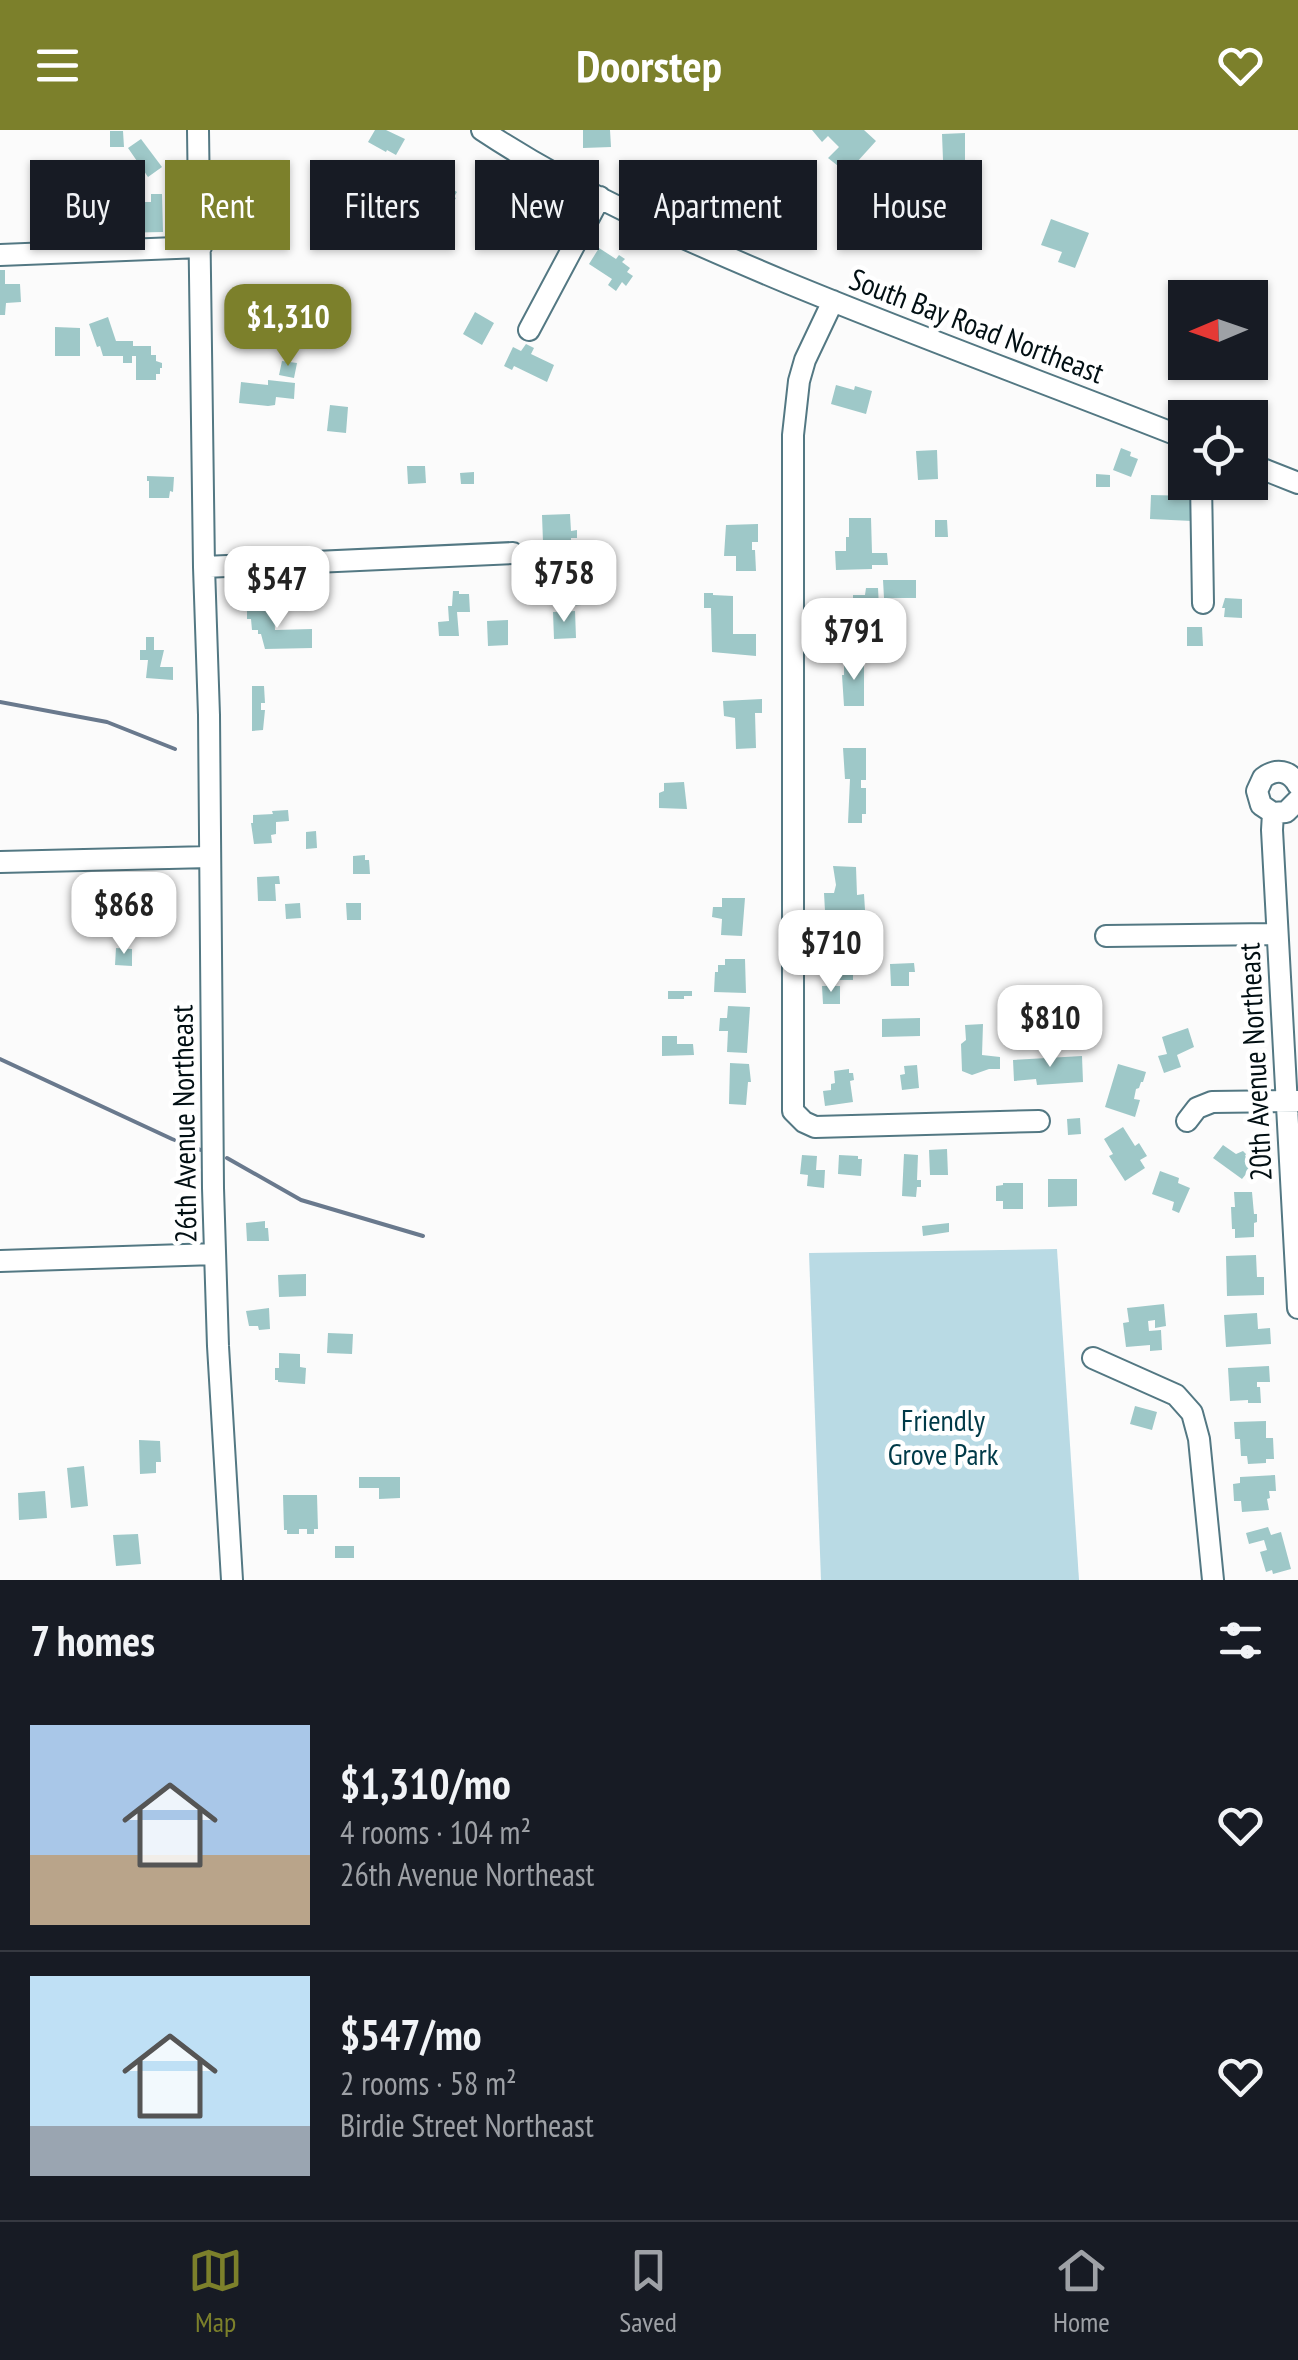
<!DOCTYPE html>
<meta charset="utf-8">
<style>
body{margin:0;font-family:"PT Sans Narrow",sans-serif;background:#20242c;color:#f1f3f6;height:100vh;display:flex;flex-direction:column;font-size:38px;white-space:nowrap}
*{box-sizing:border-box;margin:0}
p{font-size:32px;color:#9ea1a6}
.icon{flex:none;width:55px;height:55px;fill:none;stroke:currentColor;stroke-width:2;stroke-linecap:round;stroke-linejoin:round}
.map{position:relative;height:1450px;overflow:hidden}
.panel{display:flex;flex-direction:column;background:#171b24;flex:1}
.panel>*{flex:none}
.top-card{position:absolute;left:30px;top:30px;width:1240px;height:90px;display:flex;gap:20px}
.needle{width:65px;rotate:268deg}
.controls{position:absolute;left:1168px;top:150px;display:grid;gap:20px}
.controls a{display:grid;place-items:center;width:100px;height:100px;border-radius:0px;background:#171b24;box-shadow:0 2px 8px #0004;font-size:50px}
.price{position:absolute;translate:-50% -85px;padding:0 22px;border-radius:20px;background:#fff;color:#222;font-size:32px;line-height:65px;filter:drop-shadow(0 2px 5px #0008)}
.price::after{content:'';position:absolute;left:50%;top:60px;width:30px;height:22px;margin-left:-15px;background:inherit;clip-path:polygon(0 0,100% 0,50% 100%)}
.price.current{background:#7c802b;color:#fff}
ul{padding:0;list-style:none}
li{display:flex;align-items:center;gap:30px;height:250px;padding:0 30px}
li+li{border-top:2px solid #363941}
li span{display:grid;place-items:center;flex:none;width:280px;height:200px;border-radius:0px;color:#555}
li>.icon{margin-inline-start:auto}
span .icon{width:120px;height:120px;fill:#fffc;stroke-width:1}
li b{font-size:42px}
h2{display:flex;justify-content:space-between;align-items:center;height:120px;padding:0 30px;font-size:42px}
.chip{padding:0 35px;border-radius:0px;background:#171b24;box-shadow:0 2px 8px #0004;font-size:35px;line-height:90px}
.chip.current{background:#7c802b;color:#fff}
header{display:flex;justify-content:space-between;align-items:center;height:130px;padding:0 30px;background:#7c802b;color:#fff;font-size:45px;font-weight:700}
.dock{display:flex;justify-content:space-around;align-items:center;height:140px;border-top:2px solid #363941;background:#171b24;font-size:28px;color:#9ea1a6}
.dock a{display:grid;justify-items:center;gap:5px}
.dock .current{color:#7c802b}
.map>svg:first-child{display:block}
.green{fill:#b9dae4}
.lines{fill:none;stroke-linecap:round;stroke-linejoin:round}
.stream{stroke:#69798d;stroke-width:4}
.building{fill:#9ec8c8}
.minor-casing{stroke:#537883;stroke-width:24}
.minor{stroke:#fff;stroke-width:20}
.labels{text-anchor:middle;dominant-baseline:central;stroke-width:9;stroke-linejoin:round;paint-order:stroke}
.street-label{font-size:30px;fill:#020f13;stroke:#fff}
.park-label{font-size:30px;fill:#003a48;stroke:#fff}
</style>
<header><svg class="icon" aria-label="menu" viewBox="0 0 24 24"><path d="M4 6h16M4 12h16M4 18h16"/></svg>Doorstep<svg class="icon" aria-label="heart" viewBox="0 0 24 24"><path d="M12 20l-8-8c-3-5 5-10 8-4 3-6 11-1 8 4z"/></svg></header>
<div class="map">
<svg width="1298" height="1450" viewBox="0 0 1298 1450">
<rect width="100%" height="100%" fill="#fbfbfb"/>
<path class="green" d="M1057,1119L1079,1450H821L809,1123Z"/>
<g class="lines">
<path class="stream" d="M0,572L107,592L175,619
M0,929L172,1009L201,1020
M227,1028L301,1070L423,1106"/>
</g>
<path class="building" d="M375,0H386L405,9L396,25L387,20L386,22L368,12Z
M583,0H610L611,17L583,18Z
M812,0H864L876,11L847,43L828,28L839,17L828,6L822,12Z
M110,1H123L124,17H110Z
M965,3V30H943L942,4Z
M141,9L162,37L148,47L128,18Z
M441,52L457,62L454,67L456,68L441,92L430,87L432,76L429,74Z
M850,58L867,73L854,87L837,72Z
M151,64H162L163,102L114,103V89H143V72H151Z
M524,67L558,85L541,116L523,106L530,93L514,84Z
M409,75L426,85L415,104L398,95Z
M1051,89L1089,103L1075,138L1058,132L1062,122L1041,115Z
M599,118L616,129L619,125L625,129L622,132L630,138L627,142L633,146L626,156L622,152L616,161L608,155L612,149L589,134Z
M0,140H5V154H20L21,172L6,173L5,185H0Z
M475,182L494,193L482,215L463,204Z
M108,187L116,211H133V216H151V225H156V231L162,233V238H160V244H156V250H136V226H132V233H123V226H103L100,216L97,217L89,194Z
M55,197L80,198V226H55Z
M526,214L534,218L531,224L554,235L547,252L514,236L512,240L504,236L513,217L521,221Z
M282,231L297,233L294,248L279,245Z
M1201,232H1218V244H1201Z
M268,250L295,253L294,269L276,267L275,275L268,276L239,273L241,252L268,255Z
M836,255L854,260L855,256L872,261L866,284L831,274Z
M330,275L348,277L346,303L327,301Z
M1121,318L1131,322L1130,326L1138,329L1131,347L1113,340Z
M937,320L938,349L918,350L916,321Z
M407,336H425L426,353L408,354Z
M474,342V354H461L460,343Z
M1096,344L1110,345V357H1096Z
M147,346L174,347L173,362L170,361L169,368H149V351H147Z
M1151,365L1193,366L1192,391L1150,389Z
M570,384L571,401L577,400V408H571V411L543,412L542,385Z
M849,388H871L872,423H887L888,435H872V439L836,440L835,421H846V407H849Z
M935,390H947L948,407H935Z
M758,394V412H752V420H755L756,441H736V426H724L726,395Z
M883,450H916V468H884Z
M567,454H581L582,475L565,476L566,479H555L554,468H559L558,459H567Z
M866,458H878L879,477L875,476V489H853V482H858V472H853V465H865Z
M453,461H459V464H469L470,482H457L459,506H439L438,492L449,491L448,476H452Z
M704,463H713V465L733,466V504H756V526L712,522L711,478H704Z
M1225,468L1242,469V488L1224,487L1225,478H1222Z
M274,476L275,500L312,499V518L265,519L261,504H258V500H252L251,489H247V477Z
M575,481L576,508L554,509L553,482Z
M508,490V515L488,516L487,491Z
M1187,497H1202L1203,516H1187Z
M146,507H154V520H164L160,537H173V550L146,548L148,530H140V520H146Z
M844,530H864V576H844L842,545H844Z
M252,556H264L265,573H261V580H265L263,600L252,601Z
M762,569V583H755L756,618L736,619L735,588L724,586L723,571Z
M843,618H866V650H861V658H866V684H862V693H848L850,649H845Z
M684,652L687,679L659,678V663L664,661V653Z
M288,680L289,691L276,692V704L271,705L272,713L254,714L251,693H253V685L273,684L272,681Z
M316,701L317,718L306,719V702Z
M365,725V730H369L370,744H353V726Z
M833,736L856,737L857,765L864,764L865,780L825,781L824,763H834L836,755Z
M279,746L280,754H275L276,771H258L257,747Z
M128,748V752L140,751V773L114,774L113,749Z
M722,768H745L742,806L721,805L722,789L712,787L713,777H722Z
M300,773L301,788L286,789L285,774Z
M346,773H361V790H347Z
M824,805H852V820H866V839H853V850H828V821H824Z
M116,818L132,819V836L115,835Z
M725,829H745L746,863L714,862L715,842H718V835H725Z
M914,833L915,842H909V856H891L890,834Z
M822,856H840V874H823Z
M668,861H692V866H684V869H668Z
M728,876L750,877L747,923L727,922L728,901H719L720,888H727Z
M920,888V906L882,907V889Z
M983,894L982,925L1000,927V939H989L972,945L962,941L961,914L966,910L965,895Z
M1188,898L1194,917L1177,925L1181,937L1164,943L1158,926L1167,924L1162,907Z
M662,906H677V914H693L694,925L662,926Z
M1082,926L1083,952L1037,955L1036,949L1014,951L1013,930Z
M730,933L749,934L751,952H748L746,975L729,974Z
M1118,934L1146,942L1143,952H1141L1139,958L1136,959L1134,969L1140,970L1135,987L1105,977Z
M917,935L919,958L902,960L900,945L905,944L904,936Z
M849,939V943H853L854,950L850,951L853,972L825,976L823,961L831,960V954L835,953L834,941Z
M1080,988L1081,1004L1068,1005L1067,989Z
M1123,997L1135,1016L1139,1013L1147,1026L1140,1030L1145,1038L1125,1051L1109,1026L1113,1024L1104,1009Z
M1223,1015L1236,1024L1243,1021L1246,1024L1245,1026L1255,1033L1242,1049L1213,1028Z
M947,1019L948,1045H930L929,1020Z
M904,1024L918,1025L917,1050H921V1057H917L916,1067L902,1066Z
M802,1025L817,1026L816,1040H825L824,1058L807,1056L808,1045L800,1044Z
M839,1025L858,1026V1029H862L861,1046L838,1044Z
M1160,1041L1179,1048L1178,1053L1190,1058L1179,1083L1172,1080L1174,1072L1152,1064Z
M1048,1049H1077V1076L1048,1077Z
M1003,1053H1023V1079H1003V1071H996V1056L1003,1055Z
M1234,1062H1252L1254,1084H1257V1092L1254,1093V1107L1235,1108V1099H1232L1231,1077H1235Z
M265,1091V1098H268L269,1111H247L246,1093Z
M949,1093V1102L923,1106L922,1096Z
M1256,1125L1257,1147H1264V1165L1227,1166L1226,1126Z
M306,1144V1166L279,1167L278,1145Z
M1164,1174L1166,1196L1155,1198V1190L1148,1191L1149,1201L1161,1200L1162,1220L1150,1221V1215L1126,1217L1123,1193L1129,1192L1127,1178Z
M269,1178L270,1199L259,1200L258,1196H249L246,1181Z
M1257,1183L1258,1199L1270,1198L1271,1214L1226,1217L1224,1185Z
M328,1203L353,1204L352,1224L327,1223Z
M279,1223L300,1224V1237L306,1238L305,1254L278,1252V1250H275V1238H279Z
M1269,1236L1270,1252H1257V1257H1260L1261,1273H1248V1270L1230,1271L1228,1238Z
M1135,1276L1157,1282L1152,1300L1130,1294Z
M1266,1291V1308H1273L1274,1329H1266V1333L1248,1334L1247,1326H1241L1240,1309H1235L1234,1292Z
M139,1310L160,1311L161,1332H156V1343L140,1344Z
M84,1336L88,1376L71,1378L67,1338Z
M1275,1345L1276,1361H1269L1270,1368L1267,1369L1269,1380L1242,1382L1241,1371H1234L1233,1354L1240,1353V1347Z
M359,1347H400V1368L379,1369V1358H359Z
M45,1361L47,1388L19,1390L18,1363Z
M283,1365H317L318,1399H314V1404H307V1399H299V1404H287V1400H284Z
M1268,1397L1271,1405L1281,1402L1291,1439L1273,1444L1272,1440L1266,1442L1260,1422L1267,1420L1264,1410L1249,1414L1246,1403Z
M138,1404L141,1434L116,1436L113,1405Z
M335,1416H354V1428H335Z"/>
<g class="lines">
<g class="minor-casing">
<path id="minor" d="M198,0L204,437L209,585L213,1058L218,1216L232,1450
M482,0C577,63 683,109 788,153C919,207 1053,256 1185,308
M0,125L201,117
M833,171L805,230L799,251L793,305V981L804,992L815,997L1039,991
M529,200L600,67
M1250,334L1298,353
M1201,352L1203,473
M204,437L513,423
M1298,655C1290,640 1276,638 1263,648L1257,661L1261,675L1273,683L1286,682L1298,670
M1273,683L1272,700L1298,1178
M0,732L210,727
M1106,806L1277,804
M1187,991L1197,978L1212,972L1298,971
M0,1131L215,1124
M1093,1228L1176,1265L1192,1283L1199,1309L1213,1450"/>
</g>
<use href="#minor" class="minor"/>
</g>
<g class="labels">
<g class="street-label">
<text transform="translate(977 195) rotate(21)">South Bay Road Northeast</text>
<text transform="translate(1254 932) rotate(-93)">20th Avenue Northeast</text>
<text transform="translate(183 994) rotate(-91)">26th Avenue Northeast</text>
</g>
<g class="park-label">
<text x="943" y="1289">Friendly<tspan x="943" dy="34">Grove Park</tspan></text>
</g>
</g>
</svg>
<div class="controls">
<a><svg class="needle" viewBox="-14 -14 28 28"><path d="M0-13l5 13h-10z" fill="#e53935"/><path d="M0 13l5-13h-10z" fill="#9ea1a6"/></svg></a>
<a><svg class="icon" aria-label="locate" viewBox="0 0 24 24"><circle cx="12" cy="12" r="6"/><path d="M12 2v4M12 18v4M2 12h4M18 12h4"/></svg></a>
</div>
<b class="price current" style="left:288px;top:239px">$1,310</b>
<b class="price" style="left:564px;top:495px">$758</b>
<b class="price" style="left:277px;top:501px">$547</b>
<b class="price" style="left:854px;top:553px">$791</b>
<b class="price" style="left:124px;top:827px">$868</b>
<b class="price" style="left:831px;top:865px">$710</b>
<b class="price" style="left:1050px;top:940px">$810</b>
<div class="top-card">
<a class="chip">Buy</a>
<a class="chip current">Rent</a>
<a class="chip">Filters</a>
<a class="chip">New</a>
<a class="chip">Apartment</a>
<a class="chip">House</a>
</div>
</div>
<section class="panel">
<h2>7 homes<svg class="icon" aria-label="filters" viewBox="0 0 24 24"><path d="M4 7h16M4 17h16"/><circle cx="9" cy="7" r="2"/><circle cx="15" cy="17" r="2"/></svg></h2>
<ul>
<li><span style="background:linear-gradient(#a9c7e8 65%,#b9a48a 0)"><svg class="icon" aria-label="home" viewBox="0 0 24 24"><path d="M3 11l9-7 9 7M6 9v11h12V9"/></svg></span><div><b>$1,310/mo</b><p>4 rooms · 104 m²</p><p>26th Avenue Northeast</p></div><svg class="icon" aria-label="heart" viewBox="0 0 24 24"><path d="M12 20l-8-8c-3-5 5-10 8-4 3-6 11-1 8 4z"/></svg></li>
<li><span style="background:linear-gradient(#bfe0f5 75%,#9aa5b1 0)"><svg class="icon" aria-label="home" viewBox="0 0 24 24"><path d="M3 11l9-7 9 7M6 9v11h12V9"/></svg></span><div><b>$547/mo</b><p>2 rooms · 58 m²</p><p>Birdie Street Northeast</p></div><svg class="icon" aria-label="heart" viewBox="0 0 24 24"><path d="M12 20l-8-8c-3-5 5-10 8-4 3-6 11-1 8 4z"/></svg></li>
</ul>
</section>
<nav class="dock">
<a class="current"><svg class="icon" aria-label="map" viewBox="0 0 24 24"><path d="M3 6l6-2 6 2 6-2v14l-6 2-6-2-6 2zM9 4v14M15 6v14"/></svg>Map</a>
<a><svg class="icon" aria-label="saved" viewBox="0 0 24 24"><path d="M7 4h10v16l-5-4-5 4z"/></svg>Saved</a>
<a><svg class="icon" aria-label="home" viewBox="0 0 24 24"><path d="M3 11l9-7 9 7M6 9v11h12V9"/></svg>Home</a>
</nav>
